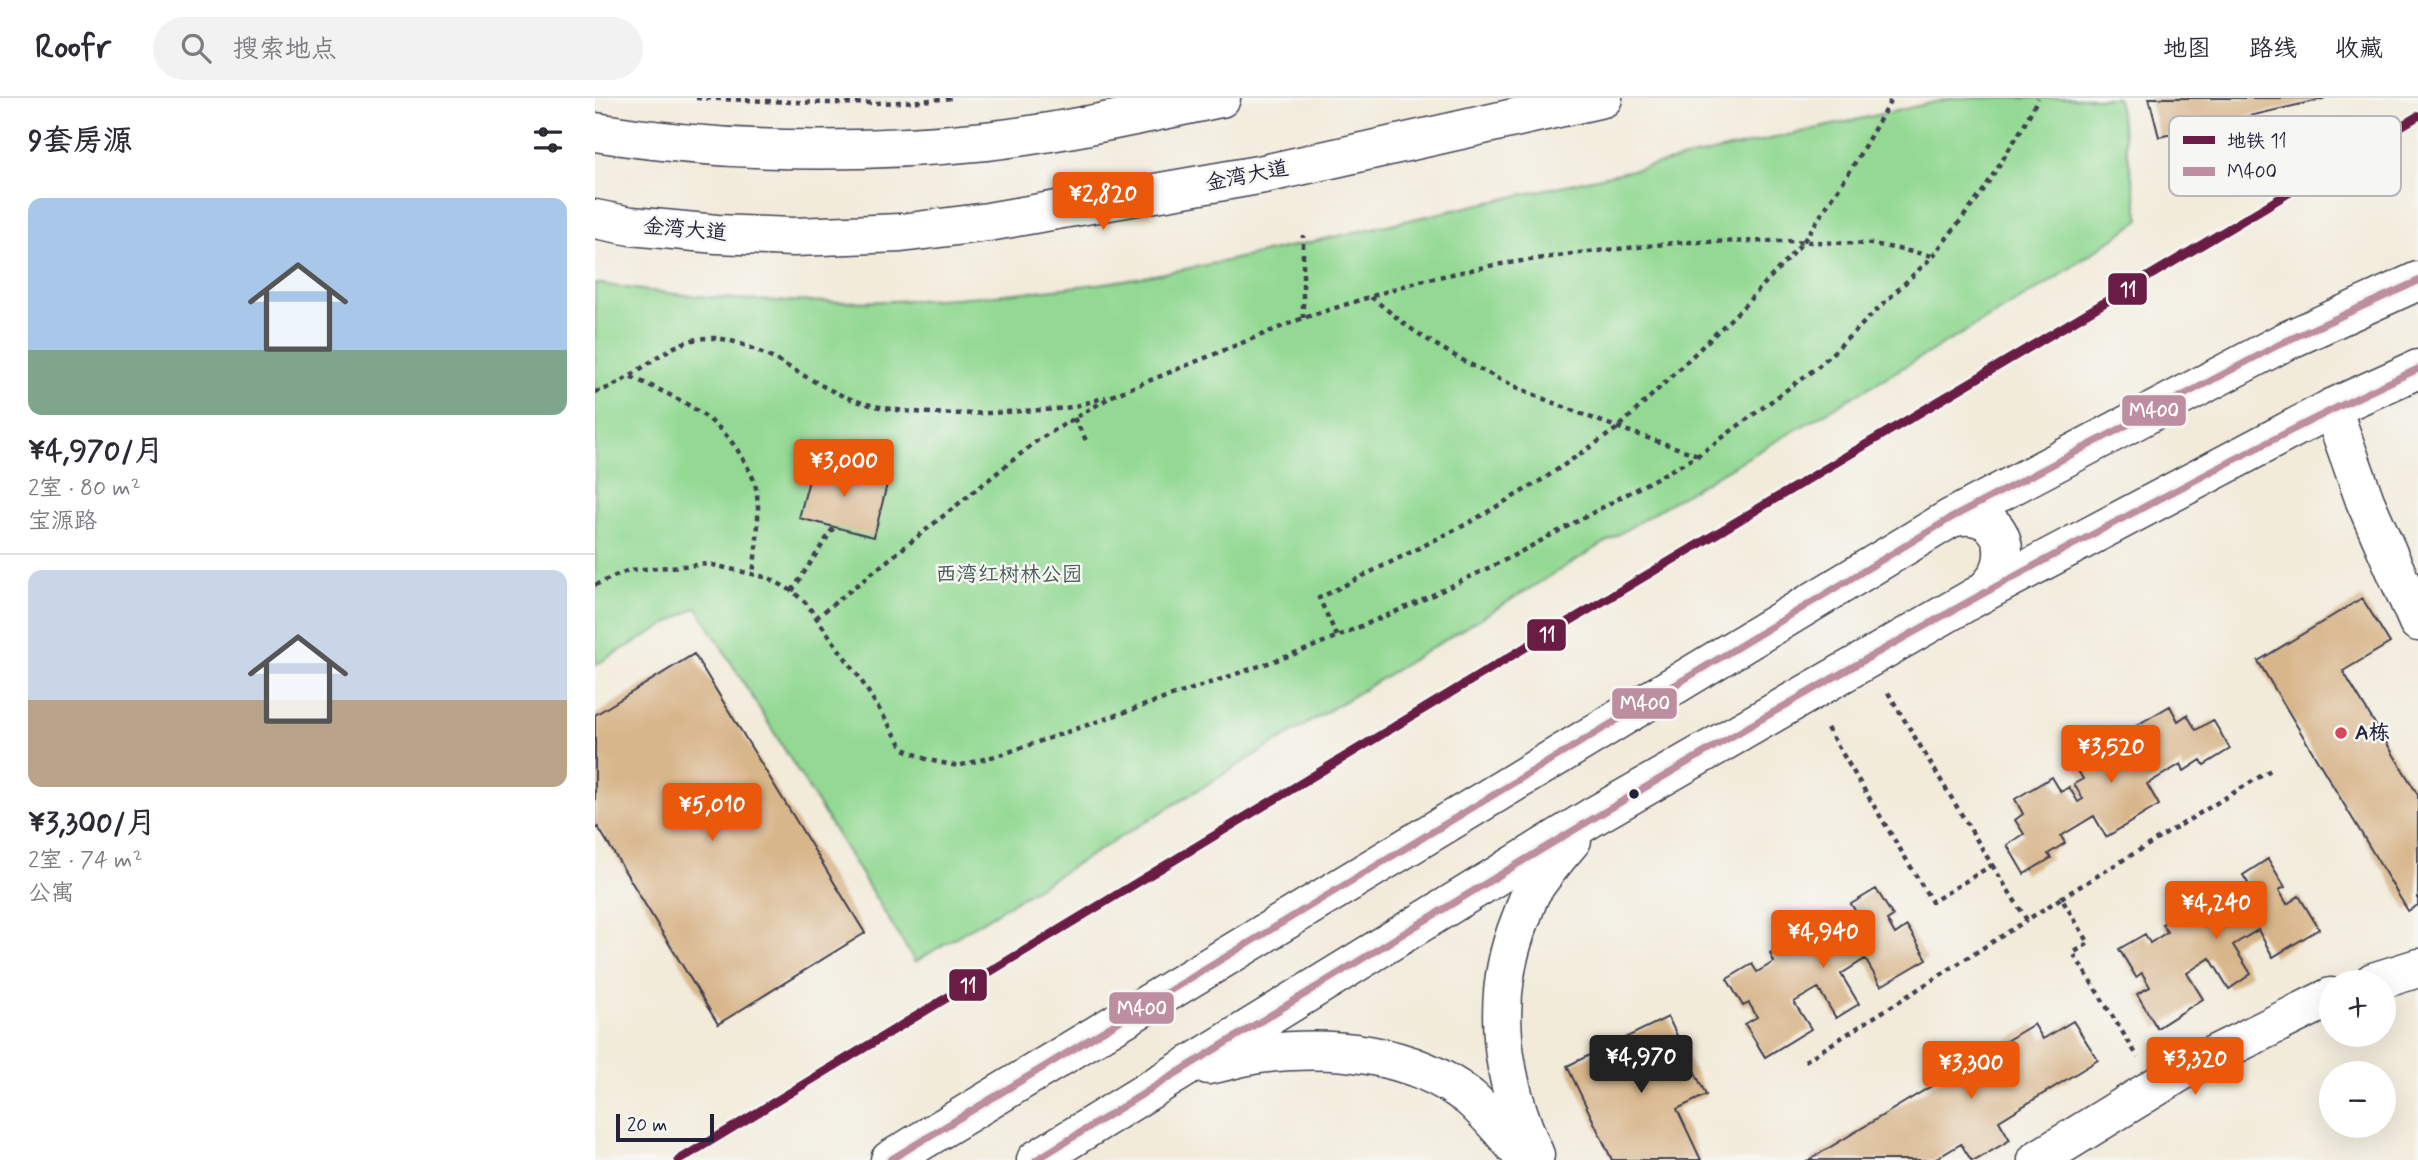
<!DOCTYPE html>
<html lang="zh">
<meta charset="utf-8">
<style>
body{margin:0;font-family:Mynerve,"LXGW WenKai TC",sans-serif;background:#f2f2f3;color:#2b2b33;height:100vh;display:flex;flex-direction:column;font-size:26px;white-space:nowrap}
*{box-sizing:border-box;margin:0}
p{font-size:23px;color:#7c7c81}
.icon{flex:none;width:38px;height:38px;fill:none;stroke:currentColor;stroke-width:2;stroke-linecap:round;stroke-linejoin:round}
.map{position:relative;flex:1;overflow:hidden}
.panel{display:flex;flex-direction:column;background:#fff;width:595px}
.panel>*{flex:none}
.tools{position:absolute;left:1724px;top:872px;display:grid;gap:14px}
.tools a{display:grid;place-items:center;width:77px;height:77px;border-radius:50%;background:#fff;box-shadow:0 7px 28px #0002;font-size:35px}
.scale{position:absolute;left:21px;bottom:18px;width:98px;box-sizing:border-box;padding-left:7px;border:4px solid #22223b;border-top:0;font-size:19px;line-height:24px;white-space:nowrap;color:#22223b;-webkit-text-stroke:5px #f6f6f2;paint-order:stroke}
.price{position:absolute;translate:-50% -60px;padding:0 16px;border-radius:7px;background:#ea580c;color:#fff;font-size:23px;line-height:46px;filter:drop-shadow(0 2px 4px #0008)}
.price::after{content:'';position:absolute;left:50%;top:42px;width:21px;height:16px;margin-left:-10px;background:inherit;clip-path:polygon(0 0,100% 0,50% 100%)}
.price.on{background:#222;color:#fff}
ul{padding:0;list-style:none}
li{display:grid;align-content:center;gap:14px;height:371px;padding:0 28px}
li+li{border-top:2px solid #e1e1e2}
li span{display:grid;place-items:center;height:217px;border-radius:14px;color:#555}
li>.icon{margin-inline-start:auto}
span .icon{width:126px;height:126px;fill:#fffc;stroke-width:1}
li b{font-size:30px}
h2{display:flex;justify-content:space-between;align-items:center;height:84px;padding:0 28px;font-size:30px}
header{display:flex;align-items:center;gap:42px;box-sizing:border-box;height:98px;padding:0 35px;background:#fff;border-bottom:2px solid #e1e1e2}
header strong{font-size:33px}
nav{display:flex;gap:38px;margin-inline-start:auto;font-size:24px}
.search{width:490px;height:63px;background:#f2f2f3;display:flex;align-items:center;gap:18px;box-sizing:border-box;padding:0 24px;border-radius:38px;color:#7c7c81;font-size:26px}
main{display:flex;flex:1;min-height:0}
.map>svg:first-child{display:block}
.park{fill:#93d993;stroke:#5a7e67;stroke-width:2}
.building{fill:#d8b68b}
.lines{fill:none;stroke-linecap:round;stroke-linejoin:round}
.minor-casing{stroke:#414053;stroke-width:41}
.major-casing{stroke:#414053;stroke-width:41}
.path{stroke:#414053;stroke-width:4.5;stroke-dasharray:5 5;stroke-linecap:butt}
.minor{stroke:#fff;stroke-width:38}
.major{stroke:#fff;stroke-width:38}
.bus-1-casing{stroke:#f6f6f2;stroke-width:12}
.bus-1{stroke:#bd8da0;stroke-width:7}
.metro-1-casing{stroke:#f6f6f2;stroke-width:14}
.metro-1{stroke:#6a1d44;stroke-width:9}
.poi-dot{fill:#d1495b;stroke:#f6f6f2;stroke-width:2.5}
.bus-dot{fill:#22223b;stroke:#f6f6f2;stroke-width:2.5}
.labels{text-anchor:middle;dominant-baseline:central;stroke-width:5;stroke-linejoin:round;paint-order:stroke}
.street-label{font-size:21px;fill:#22223b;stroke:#f6f6f2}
.park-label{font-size:21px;fill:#445955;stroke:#f6f6f2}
.poi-label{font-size:21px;font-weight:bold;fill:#22223b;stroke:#f6f6f2;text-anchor:start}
.key{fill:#f6f6f2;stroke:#b6b6bb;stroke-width:2}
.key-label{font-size:19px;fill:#22223b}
.line-badge{stroke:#f6f6f2;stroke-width:2.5}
.badge-label{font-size:19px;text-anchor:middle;font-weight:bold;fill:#fff}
</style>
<header>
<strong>Roofr</strong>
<div class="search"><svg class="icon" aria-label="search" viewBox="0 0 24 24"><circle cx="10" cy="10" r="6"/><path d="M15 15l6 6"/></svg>搜索地点</div>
<nav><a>地图</a><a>路线</a><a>收藏</a></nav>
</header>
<main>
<section class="panel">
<h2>9套房源<svg class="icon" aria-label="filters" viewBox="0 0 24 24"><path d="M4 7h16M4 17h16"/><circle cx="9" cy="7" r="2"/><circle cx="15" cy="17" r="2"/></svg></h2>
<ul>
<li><span style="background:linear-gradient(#a9c7e8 70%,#7fa58c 0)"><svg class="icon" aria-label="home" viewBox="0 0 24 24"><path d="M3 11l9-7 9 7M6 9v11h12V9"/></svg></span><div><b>¥4,970/月</b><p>2室 · 80 m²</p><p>宝源路</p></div></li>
<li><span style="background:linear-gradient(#c9d6e8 60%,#b9a48a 0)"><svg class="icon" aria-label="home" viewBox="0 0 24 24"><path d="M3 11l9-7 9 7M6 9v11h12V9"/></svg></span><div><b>¥3,300/月</b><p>2室 · 74 m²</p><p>公寓</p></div></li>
</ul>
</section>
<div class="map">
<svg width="1823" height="1062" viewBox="0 0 1823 1062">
<rect width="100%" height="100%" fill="#f6f6f2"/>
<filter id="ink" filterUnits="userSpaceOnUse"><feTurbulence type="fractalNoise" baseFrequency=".0143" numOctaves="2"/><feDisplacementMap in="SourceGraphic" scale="14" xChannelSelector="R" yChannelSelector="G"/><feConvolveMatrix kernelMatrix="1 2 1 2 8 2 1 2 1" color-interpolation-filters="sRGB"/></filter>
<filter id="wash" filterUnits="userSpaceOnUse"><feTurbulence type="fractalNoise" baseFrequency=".00686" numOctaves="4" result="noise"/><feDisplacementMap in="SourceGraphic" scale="28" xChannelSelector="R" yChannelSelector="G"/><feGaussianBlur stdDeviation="1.57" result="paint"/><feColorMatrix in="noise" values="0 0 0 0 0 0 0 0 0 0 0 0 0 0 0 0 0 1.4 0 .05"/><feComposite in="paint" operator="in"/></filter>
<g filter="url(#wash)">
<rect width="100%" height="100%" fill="#f2ebda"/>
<path class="park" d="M1358,0H1522L1545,122L1452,186L1085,399L320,864L102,509L0,567V185C164,213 337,207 502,186C542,181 582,172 622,165Z"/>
<g id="blocks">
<path class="building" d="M1554,0H1727L1728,1L1564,39Z
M219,363L293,382L279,439L204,420Z
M1767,500L1795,545L1748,573L1823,697V807L1813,813L1663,563Z
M99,556L270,835L123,926L3,729L0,731V617Z
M1575,608L1583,623L1592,617L1601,632L1618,622L1635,651L1609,667L1606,662L1589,673L1586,666L1552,686L1564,707L1511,739L1499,718L1466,738L1470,745L1453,756L1456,760L1429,776L1412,747L1429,736L1420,722L1428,716L1420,701L1457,679L1466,694L1474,689L1483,704L1488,701L1479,686L1488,681L1479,666L1516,643L1525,659L1533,653L1542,668L1547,665L1538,650L1546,645L1537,630Z
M1673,761L1690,789L1684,792L1692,806L1704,798L1724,831L1678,859L1663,832L1638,847L1656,876L1634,891L1615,860L1592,875L1608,901L1562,930L1542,896L1555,889L1547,875L1541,879L1524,851L1550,836L1555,845L1572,834L1567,826L1594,809L1603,824L1612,819L1603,804L1631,787L1636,795L1653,785L1648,777Z
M1281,791L1298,818L1292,822L1300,836L1312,828L1332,861L1286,888L1270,861L1246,876L1264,906L1241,920L1223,890L1199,904L1216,931L1170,959L1150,926L1162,919L1154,905L1148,908L1132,881L1157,866L1162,874L1179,864L1175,855L1202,838L1211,853L1220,848L1211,833L1239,816L1243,825L1261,814L1256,806Z
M1073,919L1111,997L1082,1011L1106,1062H1017L972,968Z
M1478,923L1503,962L1404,1023L1415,1042L1381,1062H1376L1366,1046L1339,1062H1214L1439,926L1448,941Z"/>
</g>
</g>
<g filter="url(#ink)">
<use href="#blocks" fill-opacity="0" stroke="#414053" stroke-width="2"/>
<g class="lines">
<g class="minor-casing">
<path id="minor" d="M1737,310L1770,403L1823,524
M1778,884L1823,870
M1442,1062L1590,971L1736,899"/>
</g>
<g class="major-casing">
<path id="major" d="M0,34C129,55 261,56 391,43C470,34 549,16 626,0
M0,121L36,128L122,136L199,139L306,135L393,124L669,76L1008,0
M1356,420C1408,405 1428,466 1384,497
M613,967C630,964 648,958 665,956C736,947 816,954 874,999C895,1017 914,1041 931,1062
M940,1057C906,982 894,900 925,823C929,813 932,802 937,793C949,775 963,758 977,742
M295,1062L1356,420L1689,244L1823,183
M441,1062L999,718L1382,498L1737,310L1823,271"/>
</g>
<path class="path" d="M101,0C186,3 272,10 356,0
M776,199C790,210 804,222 818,232C904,290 1005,324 1103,357
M708,220V137
M36,279C85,301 128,319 153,370C156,376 160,383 161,390C166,418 161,449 158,477
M0,294C43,284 72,237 119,240C157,242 208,280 244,296C295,320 372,317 427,313C441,312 456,312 470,310C483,308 497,303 511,299
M479,320L492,344
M0,487L34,472L114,466L174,480L197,493L210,504L264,579L309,651L333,662L363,668L408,656L705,554L821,505L916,459L1104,357L1225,267L1338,158L1386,96L1428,29L1443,0
M197,493L239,429
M221,520L443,342L519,297L708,220L825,183L899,167L984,155L1090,144L1189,143L1278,146L1338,158
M742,538L724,500L872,426L950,380L1023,330L1148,209L1208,144L1255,73L1296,2
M1232,630L1337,804L1397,767L1292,593
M1397,767L1432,822L1466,800L1494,845L1478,855L1543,959
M1466,800L1679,670
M1210,963L1432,822"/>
<use href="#minor" class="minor"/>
<use href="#major" class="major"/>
<g class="bus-1-casing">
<path id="bus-1" d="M295,1062L1356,420L1689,244L1823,183
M441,1062C791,846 1139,627 1502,434C1608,378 1714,321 1823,271"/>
</g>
<use href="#bus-1" class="bus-1"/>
<g class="metro-1-casing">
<path id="metro-1" d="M84,1062L936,546L1823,18"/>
</g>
<use href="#metro-1" class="metro-1"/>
</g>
</g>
<circle class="poi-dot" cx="1746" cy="635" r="7"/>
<circle class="bus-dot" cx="1039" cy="696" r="6"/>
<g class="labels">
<g class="street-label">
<text transform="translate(652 78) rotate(-11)">金湾大道</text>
<text transform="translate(90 132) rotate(5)">金湾大道</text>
</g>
<g class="park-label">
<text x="414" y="477">西湾红树林公园</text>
</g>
<g class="poi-label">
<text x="1760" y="635">A栋</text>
</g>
</g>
<rect x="1574" y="18" width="232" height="80" rx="10" class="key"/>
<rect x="1588" y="38" width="32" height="8" fill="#6a1d44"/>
<rect x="1588" y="69" width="32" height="9" fill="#bd8da0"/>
<g class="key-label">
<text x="1632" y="49">地铁 11</text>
<text x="1632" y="80">M400</text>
</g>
<g class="line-badge">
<rect x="1512" y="174" width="41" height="34" rx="7" fill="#6a1d44"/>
<rect x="1526" y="296" width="66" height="33" rx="7" fill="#bd8da0"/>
<rect x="931" y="520" width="41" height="34" rx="7" fill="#6a1d44"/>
<rect x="1016" y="589" width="67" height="33" rx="7" fill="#bd8da0"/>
<rect x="353" y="870" width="40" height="34" rx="7" fill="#6a1d44"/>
<rect x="513" y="893" width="67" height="34" rx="7" fill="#bd8da0"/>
</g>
<g class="badge-label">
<text x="1533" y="198">11</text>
<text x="1559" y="319">M400</text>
<text x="952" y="543">11</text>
<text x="1050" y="612">M400</text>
<text x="373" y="894">11</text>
<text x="547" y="917">M400</text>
</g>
</svg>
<div class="tools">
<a>+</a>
<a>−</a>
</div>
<div class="scale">20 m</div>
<b class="price" style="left:508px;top:134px">¥2,820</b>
<b class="price" style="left:249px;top:401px">¥3,000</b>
<b class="price" style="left:1516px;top:687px">¥3,520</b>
<b class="price" style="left:117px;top:745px">¥5,010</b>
<b class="price" style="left:1621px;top:843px">¥4,240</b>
<b class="price" style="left:1228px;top:872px">¥4,940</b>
<b class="price on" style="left:1046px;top:997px">¥4,970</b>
<b class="price" style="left:1600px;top:999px">¥3,320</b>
<b class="price" style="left:1376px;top:1003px">¥3,300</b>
</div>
</main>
